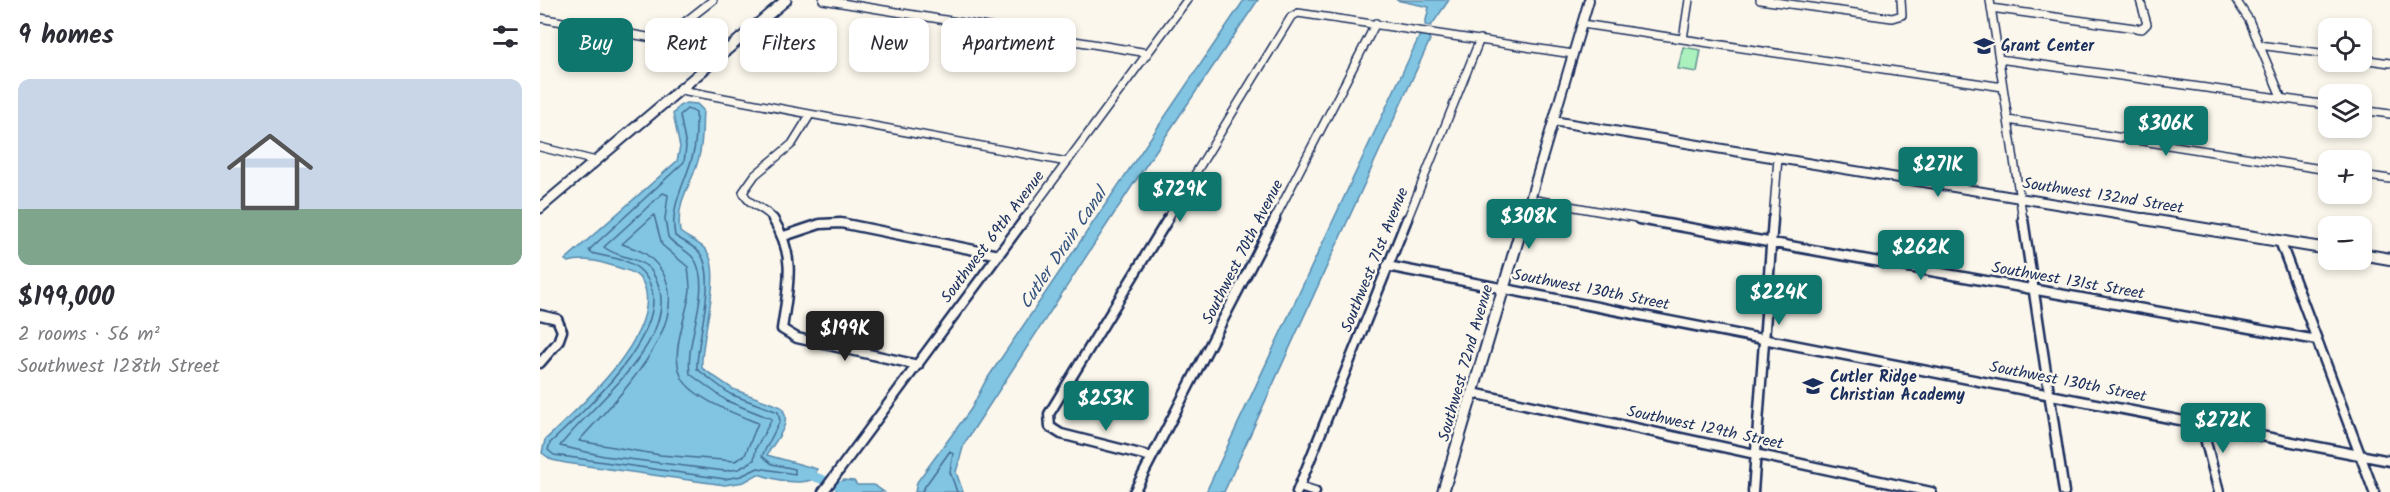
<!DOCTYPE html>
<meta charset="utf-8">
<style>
body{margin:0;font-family:Kalam,sans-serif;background:#f2f2f3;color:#2b2b33;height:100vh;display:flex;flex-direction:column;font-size:22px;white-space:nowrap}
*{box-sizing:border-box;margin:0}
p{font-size:20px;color:#7c7c81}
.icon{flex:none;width:33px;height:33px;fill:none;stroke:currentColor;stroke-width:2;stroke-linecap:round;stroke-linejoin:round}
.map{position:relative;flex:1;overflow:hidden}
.side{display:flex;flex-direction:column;background:#fff;width:540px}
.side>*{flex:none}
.banner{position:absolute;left:18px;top:18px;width:570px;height:54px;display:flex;gap:12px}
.controls{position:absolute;left:1778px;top:18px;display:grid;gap:12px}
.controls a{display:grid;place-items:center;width:54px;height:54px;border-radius:12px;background:#fff;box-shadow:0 3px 9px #0003;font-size:30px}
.price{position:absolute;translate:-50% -51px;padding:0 14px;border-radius:6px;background:#0f766e;color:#fff;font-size:20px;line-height:39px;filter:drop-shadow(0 2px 3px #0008)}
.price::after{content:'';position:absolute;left:50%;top:36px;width:18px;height:14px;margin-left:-9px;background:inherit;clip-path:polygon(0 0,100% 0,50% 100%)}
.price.active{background:#222;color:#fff}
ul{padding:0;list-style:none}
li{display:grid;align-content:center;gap:12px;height:318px;padding:0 18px}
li+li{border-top:2px solid #e1e1e2}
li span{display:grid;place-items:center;height:186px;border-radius:12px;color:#555}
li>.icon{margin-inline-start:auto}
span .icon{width:108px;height:108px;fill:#fffc;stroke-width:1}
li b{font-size:26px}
h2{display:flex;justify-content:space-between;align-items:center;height:72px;padding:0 18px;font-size:26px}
.tag{padding:0 21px;border-radius:12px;background:#fff;box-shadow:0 3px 9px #0003;font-size:21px;line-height:54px}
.tag.active{background:#0f766e;color:#fff}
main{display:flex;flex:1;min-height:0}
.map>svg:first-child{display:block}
.green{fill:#aaf1be;stroke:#62908e;stroke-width:1.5}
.water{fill:#81c5e2;stroke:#5889ad;stroke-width:1.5}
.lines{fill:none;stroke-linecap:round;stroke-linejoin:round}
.shore{stroke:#446b93;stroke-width:1.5}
.canal{stroke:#81c5e2;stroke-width:9}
.minor-far1-casing{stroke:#1b2f5e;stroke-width:10}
.minor-casing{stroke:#1b2f5e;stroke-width:13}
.tertiary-far1-casing{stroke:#1b2f5e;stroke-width:12}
.tertiary-casing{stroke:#1b2f5e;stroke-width:14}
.secondary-casing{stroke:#1b2f5e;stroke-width:13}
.minor-far1{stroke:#fbf7ec;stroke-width:7}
.minor{stroke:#fbf7ec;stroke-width:8}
.tertiary-far1{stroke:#fbf7ec;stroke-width:8}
.tertiary{stroke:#fbf7ec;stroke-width:10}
.secondary{stroke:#fbf7ec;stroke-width:9}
.labels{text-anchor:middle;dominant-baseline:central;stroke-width:5;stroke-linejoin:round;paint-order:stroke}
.poi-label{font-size:16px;font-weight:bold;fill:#1b2f5e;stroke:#fbf7ec;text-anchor:start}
.street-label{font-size:16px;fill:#1b2f5e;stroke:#fbf7ec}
.water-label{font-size:18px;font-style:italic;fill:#34547f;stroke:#fbf7ec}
</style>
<main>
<section class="side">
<h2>9 homes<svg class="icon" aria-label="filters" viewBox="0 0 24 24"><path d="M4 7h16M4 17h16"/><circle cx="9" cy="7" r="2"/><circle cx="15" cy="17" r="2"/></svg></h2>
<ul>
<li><span style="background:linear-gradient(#c9d6e8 70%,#7fa58c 0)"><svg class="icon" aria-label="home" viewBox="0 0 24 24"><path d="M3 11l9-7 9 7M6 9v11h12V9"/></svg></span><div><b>$199,000</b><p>2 rooms · 56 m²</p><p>Southwest 128th Street</p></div></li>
</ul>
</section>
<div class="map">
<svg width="1850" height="492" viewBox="0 0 1850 492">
<rect width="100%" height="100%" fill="#fbf7ec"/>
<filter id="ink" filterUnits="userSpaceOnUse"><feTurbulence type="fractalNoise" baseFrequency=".0167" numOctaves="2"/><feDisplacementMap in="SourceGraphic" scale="12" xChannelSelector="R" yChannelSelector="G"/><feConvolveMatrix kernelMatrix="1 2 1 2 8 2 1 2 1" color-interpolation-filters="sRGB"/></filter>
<g filter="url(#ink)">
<path class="green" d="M1143,47L1161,50L1157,72L1138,69Z"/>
<path class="water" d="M704,0H718L594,183L424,444L416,472L423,492H375L377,482L431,409L445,382Z
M856,0H909L891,26L885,25L889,7Z
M880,35L888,36L890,40L684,492H666Z
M146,103L157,104L163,110C162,123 163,138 160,152C155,184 135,195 140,232C148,238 157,242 164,248C186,268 159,340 162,368L193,389L241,407C254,423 235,440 227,455L277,469L275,478C260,487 233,479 218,474L204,482L185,485L26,463L12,460L2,453L5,440C39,407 114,342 106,292C104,281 97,273 86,270C66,264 49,256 28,262L25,260L137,161L140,147L133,114L139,106Z
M303,480L314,481L317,485H334L344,492H295Z"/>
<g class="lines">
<path class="shore" d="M147,109L156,112C156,126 157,141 153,154C146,183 129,205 135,236C143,241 152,245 159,252C179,275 156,339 157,369L190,394L238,412L240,421L222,456L232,464L255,469V474L218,468L201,476L185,479L14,455L8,450L10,443C43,412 151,316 99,269C87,258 65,257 51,253L49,250L144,162L146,147L140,115Z
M123,193L128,195L125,219L128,237C135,247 151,251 156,262C171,294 145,338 150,374L187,401L232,419L216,448L214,460L199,469L185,471L64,456L20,446C51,404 152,332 112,272C102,256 78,259 64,247Z
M114,215L122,245L148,267C149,275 150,283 150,290C147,317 129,352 142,378C152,398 198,415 218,423L205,455L195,461L120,455L39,441C74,400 174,308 107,255C101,250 90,247 82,244Z
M381,492L410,451L413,454L410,472L417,492"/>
<path class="canal" d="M267,474L317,492"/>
<g class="minor-far1-casing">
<path id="minor-far1" d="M283,0L608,53
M1220,0L1352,18L1362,15L1361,0
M1450,0L1483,220
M1696,0L1709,20L1742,99
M1451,8L1602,29L1607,24L1600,0
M0,18L186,51
M1042,24L1463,87
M1143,39L1149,0
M122,40L173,0
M1719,45L1788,54
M1459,59L1788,105
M1821,59L1850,63
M141,90L527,162
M1821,110L1850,114
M1468,120L1788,170
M0,147L56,161
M1821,175L1850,179
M990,199L1108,220
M234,220C226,207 209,207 203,192L215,175L252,144L270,115
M484,220L647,0
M627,220L751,17L758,13L1033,54
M734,220L836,23
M867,220L940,39
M1233,220L1238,158"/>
</g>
<g class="minor-casing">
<path id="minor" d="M233,219C257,257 248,287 242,329L257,338L378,365
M1099,219L1777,340
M1483,219L1524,492
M244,236L280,224L301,223L459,255
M1740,241L1834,492
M847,266L1850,461
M0,315L17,319L22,331L18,342L0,363
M933,393L1391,492
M1661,423L1679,492
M612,457L521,434L510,427L509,414L628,219
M759,487L775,492
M283,492L485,219
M594,492L735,219
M757,492L867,219
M1213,492L1233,219"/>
</g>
<g class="tertiary-far1-casing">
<path id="tertiary-far1" d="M1013,121L1613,220
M984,220L1049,0"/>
</g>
<g class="tertiary-casing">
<path id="tertiary" d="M1604,219L1788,249
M1821,254L1850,259
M903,492L984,219"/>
</g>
<g class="secondary-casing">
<path id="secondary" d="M0,208L246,0"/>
</g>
<use href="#minor-far1" class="minor-far1"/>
<use href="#minor" class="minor"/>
<use href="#tertiary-far1" class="tertiary-far1"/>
<use href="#tertiary" class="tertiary"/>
<use href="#secondary" class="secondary"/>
</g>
</g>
<defs>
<g id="school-bare" transform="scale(1.62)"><path d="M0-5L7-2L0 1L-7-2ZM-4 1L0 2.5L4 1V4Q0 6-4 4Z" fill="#1b2f5e" stroke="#fbf7ec" stroke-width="2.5" paint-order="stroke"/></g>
</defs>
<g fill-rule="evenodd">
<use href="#school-bare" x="1444" y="46"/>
<use href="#school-bare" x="1273" y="386"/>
</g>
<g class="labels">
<g class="poi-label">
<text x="1461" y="46">Grant Center</text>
<text x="1290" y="377">Cutler Ridge<tspan x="1290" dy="18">Christian Academy</tspan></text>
</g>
<g class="street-label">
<text transform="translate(1563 196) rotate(9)">Southwest 132nd Street</text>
<text transform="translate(453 237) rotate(-53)">Southwest 69th Avenue</text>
<text transform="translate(703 252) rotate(-63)">Southwest 70th Avenue</text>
<text transform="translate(835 260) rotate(-68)">Southwest 71st Avenue</text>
<text transform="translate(1528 281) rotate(10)">Southwest 131st Street</text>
<text transform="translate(1051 290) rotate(11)">Southwest 130th Street</text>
<text transform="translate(926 363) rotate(-74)">Southwest 72nd Avenue</text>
<text transform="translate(1528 382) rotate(11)">Southwest 130th Street</text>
<text transform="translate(1165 428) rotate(12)">Southwest 129th Street</text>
</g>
<g class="water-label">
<text transform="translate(524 249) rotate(-56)">Cutler Drain Canal</text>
</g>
</g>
</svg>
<div class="controls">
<a><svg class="icon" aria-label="locate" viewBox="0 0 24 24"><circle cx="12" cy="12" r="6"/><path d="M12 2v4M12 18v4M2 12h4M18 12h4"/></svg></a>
<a><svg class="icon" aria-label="layers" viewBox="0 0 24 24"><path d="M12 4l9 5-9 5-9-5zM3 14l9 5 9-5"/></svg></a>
<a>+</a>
<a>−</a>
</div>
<b class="price" style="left:1626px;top:157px">$306K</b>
<b class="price" style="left:1398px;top:198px">$271K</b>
<b class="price" style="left:640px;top:223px">$729K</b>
<b class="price" style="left:989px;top:250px">$308K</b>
<b class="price" style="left:1381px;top:281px">$262K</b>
<b class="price" style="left:1239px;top:326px">$224K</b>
<b class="price active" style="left:305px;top:362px">$199K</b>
<b class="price" style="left:566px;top:432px">$253K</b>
<b class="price" style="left:1683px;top:454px">$272K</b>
<div class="banner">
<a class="tag active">Buy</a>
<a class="tag">Rent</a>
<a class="tag">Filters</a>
<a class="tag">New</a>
<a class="tag">Apartment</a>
</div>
</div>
</main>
